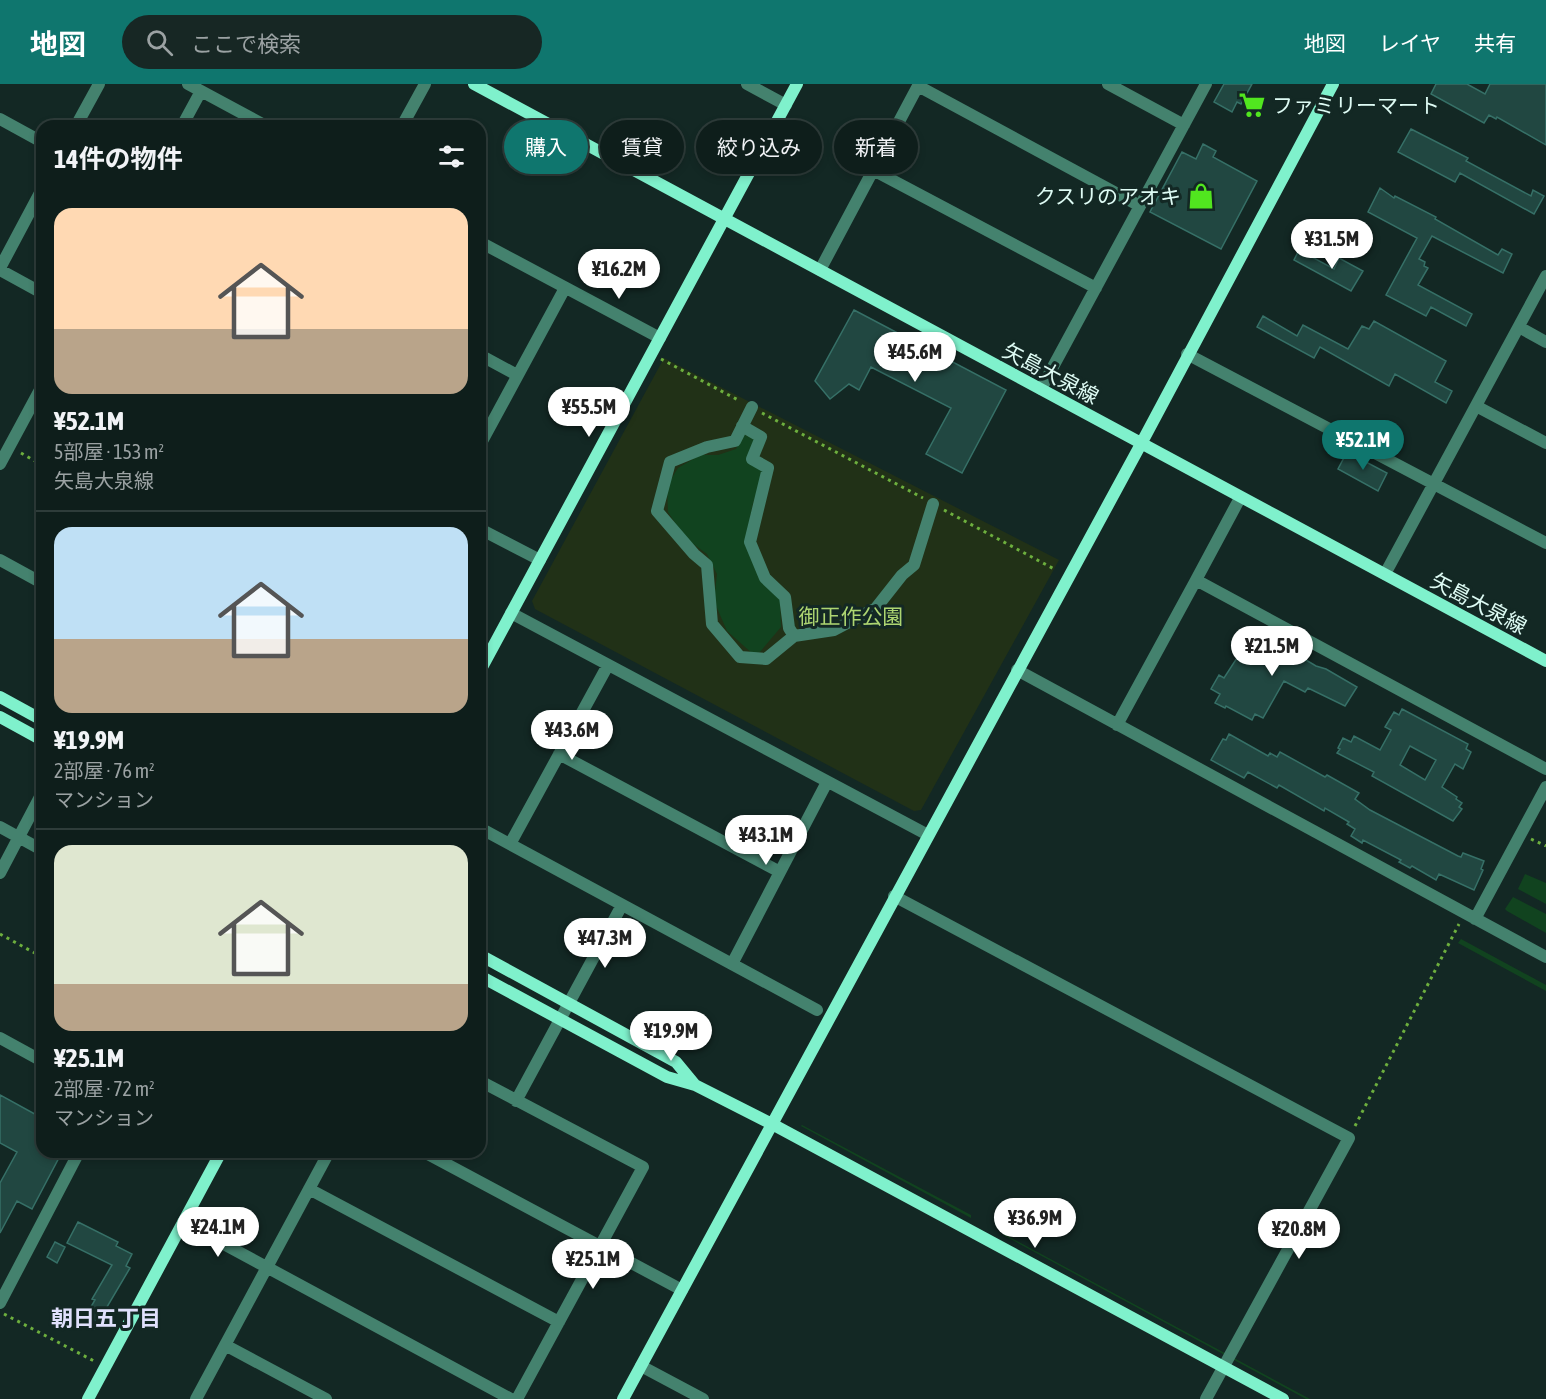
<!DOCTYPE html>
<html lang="ja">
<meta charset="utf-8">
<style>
body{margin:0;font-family:"Asap Condensed","Noto Sans JP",sans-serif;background:#172724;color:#f1f3f6;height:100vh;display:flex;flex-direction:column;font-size:22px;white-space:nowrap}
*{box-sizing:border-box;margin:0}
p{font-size:20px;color:#9ba2a3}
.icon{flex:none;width:33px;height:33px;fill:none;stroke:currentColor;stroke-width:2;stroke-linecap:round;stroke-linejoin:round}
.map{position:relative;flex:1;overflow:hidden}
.drawer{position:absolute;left:36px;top:36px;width:450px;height:1038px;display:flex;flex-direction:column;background:#0e1e1b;border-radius:18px;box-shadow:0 3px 9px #0003,0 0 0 2px #2e3c3a}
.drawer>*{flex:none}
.top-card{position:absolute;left:504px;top:36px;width:570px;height:54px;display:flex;gap:12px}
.price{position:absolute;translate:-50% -51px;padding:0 14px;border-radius:21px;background:#fff;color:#222;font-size:20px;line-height:39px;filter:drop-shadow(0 2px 3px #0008)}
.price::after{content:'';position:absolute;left:50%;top:36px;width:18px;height:14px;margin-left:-9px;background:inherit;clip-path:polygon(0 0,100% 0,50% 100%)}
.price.current{background:#0f766e;color:#fff}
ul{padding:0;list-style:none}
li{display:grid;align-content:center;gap:12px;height:318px;padding:0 18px}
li+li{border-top:2px solid #2e3c3a}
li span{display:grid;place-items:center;height:186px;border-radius:18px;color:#555}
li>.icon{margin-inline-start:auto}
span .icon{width:108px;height:108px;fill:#fffc;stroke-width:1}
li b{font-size:26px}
h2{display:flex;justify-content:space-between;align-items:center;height:72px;padding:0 18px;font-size:26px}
.chip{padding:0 21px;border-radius:27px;background:#0e1e1b;box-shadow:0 3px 9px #0003,0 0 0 2px #2e3c3a;font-size:21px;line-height:54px}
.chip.current{background:#0f766e;color:#fff}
header{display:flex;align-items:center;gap:36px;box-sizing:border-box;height:84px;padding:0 30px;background:#0f766e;color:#fff}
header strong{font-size:28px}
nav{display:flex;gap:33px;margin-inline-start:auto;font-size:21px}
.search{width:420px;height:54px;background:#172724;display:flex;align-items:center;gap:15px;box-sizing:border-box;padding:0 21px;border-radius:33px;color:#9ba2a3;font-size:22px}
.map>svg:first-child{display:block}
.green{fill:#213117}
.water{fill:#11431f}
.building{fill:#214741;stroke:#367067;stroke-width:1.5;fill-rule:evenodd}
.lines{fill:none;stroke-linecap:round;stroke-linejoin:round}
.path{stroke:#6daf3e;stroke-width:3;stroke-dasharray:3 4.5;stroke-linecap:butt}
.street{stroke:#44826e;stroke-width:12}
.secondary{stroke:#7ff1cc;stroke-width:12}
.labels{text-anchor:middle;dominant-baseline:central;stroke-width:6;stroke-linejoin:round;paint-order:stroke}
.poi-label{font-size:21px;fill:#defbf4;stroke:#132824;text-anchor:start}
.street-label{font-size:21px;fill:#defbf4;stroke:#132824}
.park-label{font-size:21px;fill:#add571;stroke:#132824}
.neighbourhood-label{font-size:22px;font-weight:bold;fill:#e0e0fc;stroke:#132824}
</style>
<header>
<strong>地図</strong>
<div class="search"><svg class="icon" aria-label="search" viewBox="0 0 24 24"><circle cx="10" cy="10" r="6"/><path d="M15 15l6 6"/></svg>ここで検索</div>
<nav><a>地図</a><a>レイヤ</a><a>共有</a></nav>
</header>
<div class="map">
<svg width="1546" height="1315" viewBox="0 0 1546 1315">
<rect width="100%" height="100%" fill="#132824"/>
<path class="green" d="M664,274L1059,476L921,726L914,727L535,525L532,517Z"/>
<path class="water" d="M743,350L757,357L749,375L765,386L753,419L745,458L780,516L781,543L760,568L753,570L727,547L714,517L717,490L707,470L685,454L668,428L667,402L678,384L700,371H718L736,365Z
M1525,790L1546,799V820L1518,805Z
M1513,813L1546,830V849L1507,827L1505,825Z
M1461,855L1546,901V907L1458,859Z
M802,1041L971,1131V1134L801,1042Z
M1004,1150L1310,1315H1306L1003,1151Z"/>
<path class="building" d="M1224,0H1252L1241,20L1237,18L1232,28L1214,18Z
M1436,0H1467L1485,10L1490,0H1546V61L1497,33L1496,35L1489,31L1484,39L1431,10Z
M1411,45L1468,74L1466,77L1531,112L1533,106L1544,112L1534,130L1460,89L1455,98L1398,68Z
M1203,60L1216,67L1213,73L1257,97L1221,165L1150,128L1182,68L1196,75Z
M1380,104L1394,114L1395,112L1436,133L1435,135L1498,171L1502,165L1512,170L1503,189L1432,152L1419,175L1425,178L1424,182L1428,184L1418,201L1472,230L1466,242L1431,223L1426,232L1386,211L1417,154L1368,128Z
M1299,166L1334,185L1339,174L1363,187L1351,207L1294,176Z
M854,226L1006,306L962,389L926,370L951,324L871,283L859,306L849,300L830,315L815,297Z
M1263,232L1297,252L1303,241L1348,265L1362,242L1369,245L1374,237L1446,277L1435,298L1452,307L1446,319L1395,290L1389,302L1320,263L1314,274L1257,243Z
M1347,368L1387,389L1378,407L1338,385Z
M1248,545L1274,557L1316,582L1326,585L1357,603L1345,622L1308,604L1305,608L1284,597L1263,634L1255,630L1252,636L1226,622L1225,624L1215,619L1220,610L1211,605L1219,591L1224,594L1237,574L1241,564L1232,559L1240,546L1245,548Z
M1402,625L1468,660L1466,665L1471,668L1463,685L1455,680L1442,703L1457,713L1456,715L1462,719L1459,723L1462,725L1453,737L1372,692L1374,688L1337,669L1340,665L1338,664L1343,654L1351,658L1354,652L1380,666L1391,646L1385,643L1394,628L1399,631ZM1410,662L1436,676L1425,696L1400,681Z
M1229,650L1268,672L1270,669L1277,673L1280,668L1325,693L1327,691L1359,709L1355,715L1370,726L1458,772L1461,773L1463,769L1484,777L1481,785L1483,786L1474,806L1439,790L1436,796L1412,782L1410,784L1399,778L1401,776L1363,756L1362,759L1351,752L1355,745L1347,740L1349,738L1325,724L1324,727L1279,701L1277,704L1248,688L1244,694L1211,676L1223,655L1226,656Z
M0,1011L42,1034V1068H62L32,1125L17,1117L0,1149V1099L17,1068L0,1059Z
M78,1138L118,1158L116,1162L132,1170L126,1182L130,1184L94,1245L82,1238L95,1216L92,1215L112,1181L67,1159Z
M55,1158L65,1163L57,1179L47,1173Z"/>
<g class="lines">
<path class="path" d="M661,275L740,317
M762,329L923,414
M21,369L42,381
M944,426L1056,486
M1531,755L1546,762
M0,850L42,873
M1355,1042L1459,840
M4,1230L94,1277"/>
<path class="street" d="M188,0L266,42
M747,0L786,21
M1108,0L1184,41
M918,2L1140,122
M0,35L42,58
M76,42L99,0
M182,42L201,7
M402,42L425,0
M873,86L1096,204
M480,158L660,254
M0,184L42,105
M0,186L42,209
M820,186L919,0
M1519,243L1546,258
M1187,270L1546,459
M480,271L517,291
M1041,305L1206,0
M1476,322L1546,359
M752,323L735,357L707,363L670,378L657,427L694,470L707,481L712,540L740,573L766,575L794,552L834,546L876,524L902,491L914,481L933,420
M742,342L761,353L752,375L768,384L750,458L765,494L785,513L789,544L794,552
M480,361L565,204
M0,380L42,302
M1240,414L1196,496L1546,685
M480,445L540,476
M0,476L42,499
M1385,490L1546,192
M511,529L928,751
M1017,586L1546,873
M1117,641L1196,496
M559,670L780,788
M0,743L42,766
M480,744L817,926
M510,760L608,581
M0,789L42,709
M894,812L1349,1054L1206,1315
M1475,835L1546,703
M732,880L827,698
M0,954L42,977
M480,997L643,1083L517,1315
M516,1017L622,821
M424,1068L682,1206
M309,1105L559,1238
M183,1138L511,1315
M0,1219L79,1068
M225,1261L326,1315
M641,1282L703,1315
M196,1315L329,1068"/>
<path class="secondary" d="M474,0L1546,577
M480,587L797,0
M0,613L42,636
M0,633L42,656
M480,871L676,978L695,1001
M480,892L667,993L695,1001L772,1040L1283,1315
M88,1315L221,1068
M623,1315L1141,360L1333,0"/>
</g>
<defs>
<g id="supermarket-bare" transform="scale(2.07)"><path d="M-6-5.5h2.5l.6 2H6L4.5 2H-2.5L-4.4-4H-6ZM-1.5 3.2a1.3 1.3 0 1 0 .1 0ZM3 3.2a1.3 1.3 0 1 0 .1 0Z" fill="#51e61f" stroke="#132824" stroke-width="2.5" paint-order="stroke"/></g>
<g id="shop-bare" transform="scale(2.07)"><path d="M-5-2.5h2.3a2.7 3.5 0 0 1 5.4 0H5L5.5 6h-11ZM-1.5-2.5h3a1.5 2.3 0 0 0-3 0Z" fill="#51e61f" stroke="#132824" stroke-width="2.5" paint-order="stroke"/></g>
</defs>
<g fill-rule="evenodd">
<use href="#supermarket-bare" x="1252" y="21"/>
<use href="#shop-bare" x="1201" y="112"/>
</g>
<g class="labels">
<g class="poi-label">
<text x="1272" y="21">ファミリーマート</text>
<text x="1181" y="112" text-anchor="end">クスリのアオキ</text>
</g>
<g class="street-label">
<text transform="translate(1051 289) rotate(28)">矢島大泉線</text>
<text transform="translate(1479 519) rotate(28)">矢島大泉線</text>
</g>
<g class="park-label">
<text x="851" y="532">御正作公園</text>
</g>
<g class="neighbourhood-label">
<text x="106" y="1234">朝日五丁目</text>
</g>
</g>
</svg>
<b class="price" style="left:1332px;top:186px">¥31.5M</b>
<b class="price" style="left:619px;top:216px">¥16.2M</b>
<b class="price" style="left:915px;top:299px">¥45.6M</b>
<b class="price" style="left:589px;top:354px">¥55.5M</b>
<b class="price current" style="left:1363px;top:387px">¥52.1M</b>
<b class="price" style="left:1272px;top:593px">¥21.5M</b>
<b class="price" style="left:572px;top:677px">¥43.6M</b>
<b class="price" style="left:766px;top:782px">¥43.1M</b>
<b class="price" style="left:605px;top:885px">¥47.3M</b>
<b class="price" style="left:671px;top:978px">¥19.9M</b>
<b class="price" style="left:1035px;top:1165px">¥36.9M</b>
<b class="price" style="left:218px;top:1174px">¥24.1M</b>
<b class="price" style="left:1299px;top:1176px">¥20.8M</b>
<b class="price" style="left:593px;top:1206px">¥25.1M</b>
<div class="top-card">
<a class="chip current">購入</a>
<a class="chip">賃貸</a>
<a class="chip">絞り込み</a>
<a class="chip">新着</a>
</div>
<section class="drawer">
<h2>14件の物件<svg class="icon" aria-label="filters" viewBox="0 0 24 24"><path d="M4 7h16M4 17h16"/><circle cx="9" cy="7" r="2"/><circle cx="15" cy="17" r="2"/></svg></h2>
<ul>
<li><span style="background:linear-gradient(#ffd9b3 65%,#b9a48a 0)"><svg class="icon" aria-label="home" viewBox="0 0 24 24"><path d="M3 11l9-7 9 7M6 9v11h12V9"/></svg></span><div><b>¥52.1M</b><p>5部屋 · 153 m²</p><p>矢島大泉線</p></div></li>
<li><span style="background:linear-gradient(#bfe0f5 60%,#b9a48a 0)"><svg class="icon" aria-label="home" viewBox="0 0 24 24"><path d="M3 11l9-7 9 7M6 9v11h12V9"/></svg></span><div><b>¥19.9M</b><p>2部屋 · 76 m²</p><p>マンション</p></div></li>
<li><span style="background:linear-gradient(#dfe7d0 75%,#b9a48a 0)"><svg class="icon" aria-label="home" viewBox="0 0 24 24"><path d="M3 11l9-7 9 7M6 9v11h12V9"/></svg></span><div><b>¥25.1M</b><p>2部屋 · 72 m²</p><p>マンション</p></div></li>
</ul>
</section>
</div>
